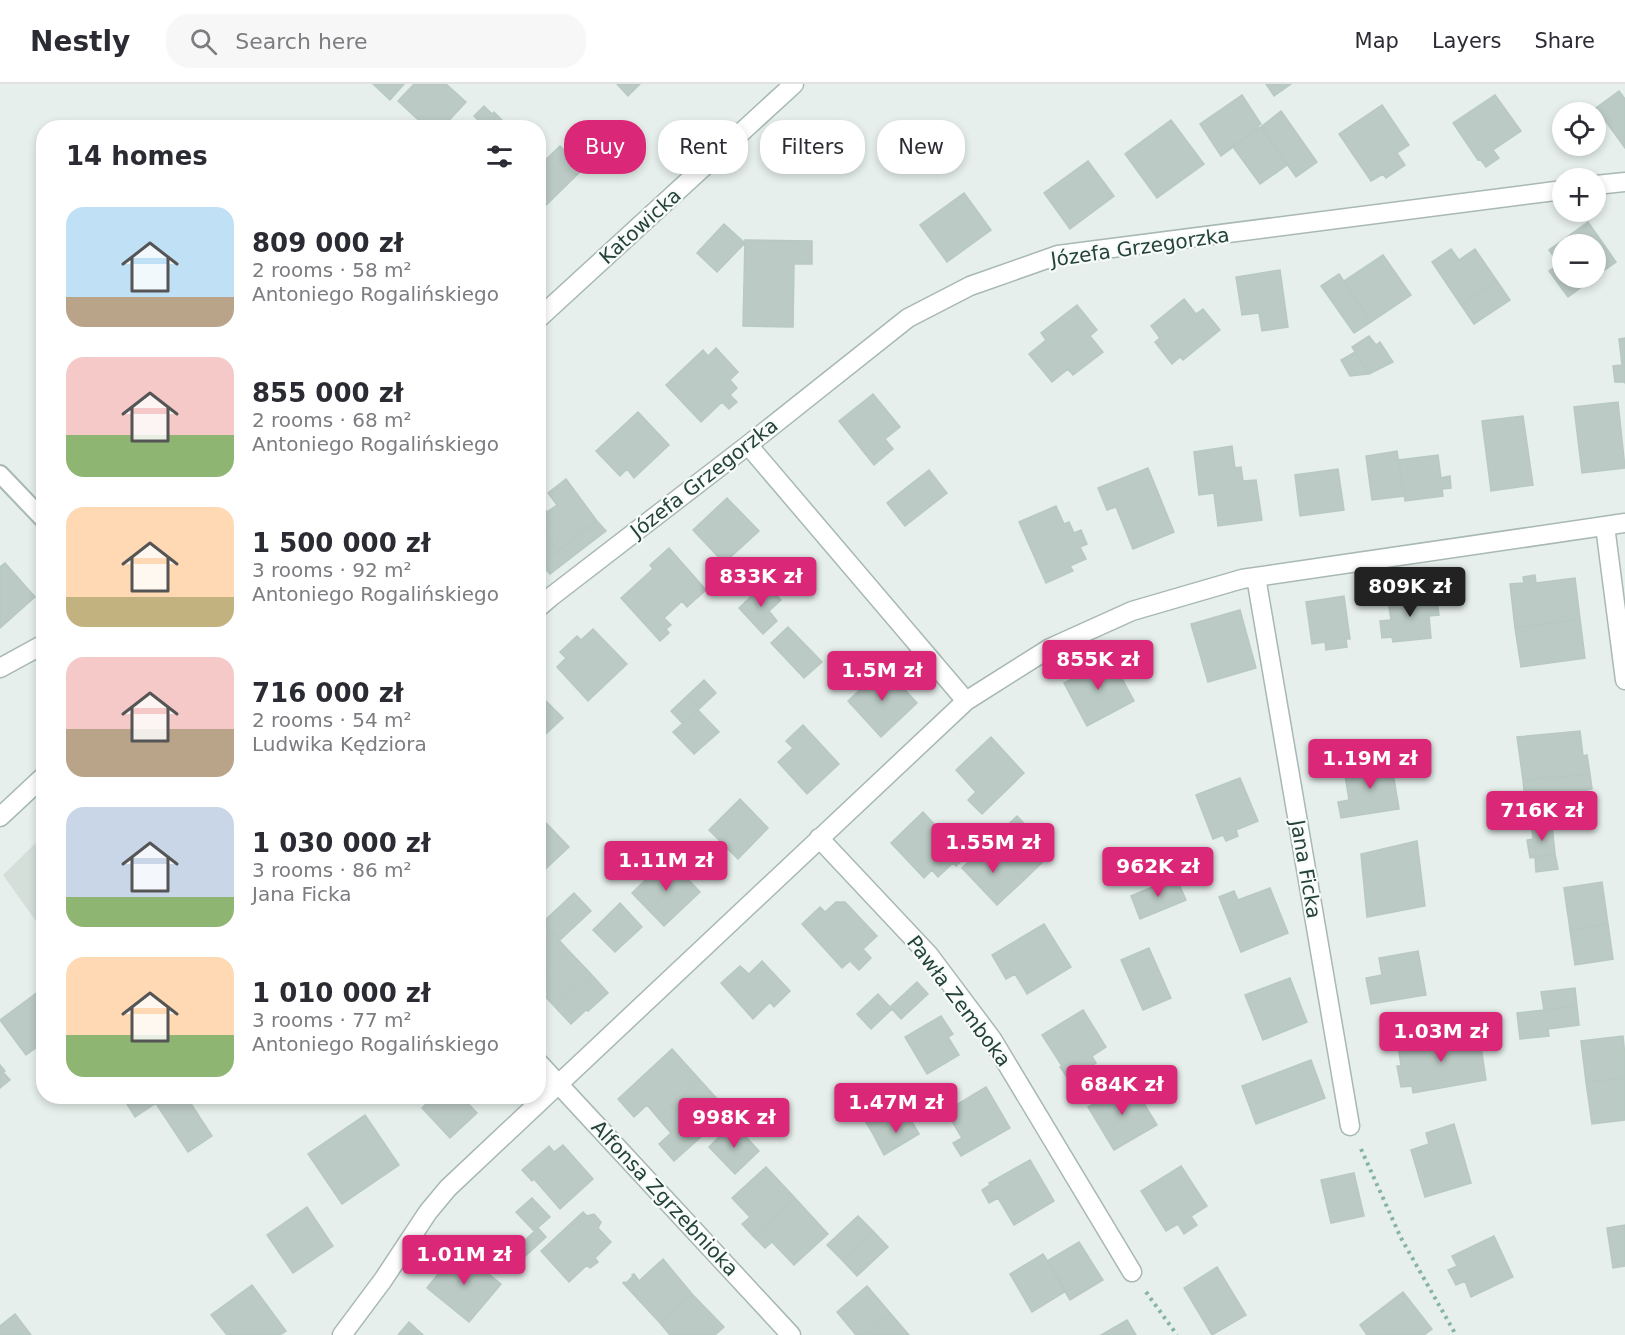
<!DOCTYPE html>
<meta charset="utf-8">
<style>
body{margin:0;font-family:"DejaVu Sans",sans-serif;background:#f7f7f7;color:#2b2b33;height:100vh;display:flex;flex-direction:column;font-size:22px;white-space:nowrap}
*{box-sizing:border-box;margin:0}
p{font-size:20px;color:#7c7c81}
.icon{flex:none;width:33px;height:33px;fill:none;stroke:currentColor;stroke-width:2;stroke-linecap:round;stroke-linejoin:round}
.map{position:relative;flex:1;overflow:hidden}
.sheet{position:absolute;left:36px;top:36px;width:510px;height:984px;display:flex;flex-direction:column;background:#fff;border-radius:24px;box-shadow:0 3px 9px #0003}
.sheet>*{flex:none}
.guide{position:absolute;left:564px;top:36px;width:570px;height:54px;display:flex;gap:12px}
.controls{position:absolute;left:1552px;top:18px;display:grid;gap:12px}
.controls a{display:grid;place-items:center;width:54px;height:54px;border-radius:50%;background:#fff;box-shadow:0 3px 9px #0003;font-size:30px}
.price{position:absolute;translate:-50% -51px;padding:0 14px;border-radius:6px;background:#db2777;color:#fff;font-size:20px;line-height:39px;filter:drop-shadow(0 2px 3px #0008)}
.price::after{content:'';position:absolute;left:50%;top:36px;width:18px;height:14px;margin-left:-9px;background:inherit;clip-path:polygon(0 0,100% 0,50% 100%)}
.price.current{background:#222;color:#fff}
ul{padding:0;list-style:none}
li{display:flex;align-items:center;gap:18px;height:150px;padding:0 30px}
li span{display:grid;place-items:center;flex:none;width:168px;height:120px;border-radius:18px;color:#555}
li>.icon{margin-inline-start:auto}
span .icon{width:72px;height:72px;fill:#fffc;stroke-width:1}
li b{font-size:26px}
h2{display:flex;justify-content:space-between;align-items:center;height:72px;padding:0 30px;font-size:26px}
.tag{padding:0 21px;border-radius:24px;background:#fff;box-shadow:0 3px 9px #0003;font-size:21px;line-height:54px}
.tag.current{background:#db2777;color:#fff}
header{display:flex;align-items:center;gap:36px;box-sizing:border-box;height:84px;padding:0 30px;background:#fff;border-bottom:2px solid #e1e1e2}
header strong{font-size:28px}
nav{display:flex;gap:33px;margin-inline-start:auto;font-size:21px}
.search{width:420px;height:54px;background:#f7f7f7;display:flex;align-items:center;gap:15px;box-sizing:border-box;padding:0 21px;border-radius:24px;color:#7c7c81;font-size:22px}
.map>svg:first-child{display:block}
.built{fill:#d4dfda}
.building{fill:#bbcac4;stroke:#b8c9c2;stroke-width:1.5}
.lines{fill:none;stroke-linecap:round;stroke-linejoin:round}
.service-casing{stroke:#a8b8b2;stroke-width:20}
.minor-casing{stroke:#a8b8b2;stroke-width:21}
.tertiary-casing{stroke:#a8b8b2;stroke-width:21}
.path{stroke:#86b3a5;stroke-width:4;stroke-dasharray:3 4.5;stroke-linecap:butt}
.service{stroke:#fff;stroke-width:16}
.minor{stroke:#fff;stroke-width:18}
.tertiary{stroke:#fff;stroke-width:18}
.labels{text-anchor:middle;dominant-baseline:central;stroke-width:4.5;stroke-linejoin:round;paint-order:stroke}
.street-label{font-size:20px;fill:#24423a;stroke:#f7fbf9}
</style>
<header>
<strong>Nestly</strong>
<div class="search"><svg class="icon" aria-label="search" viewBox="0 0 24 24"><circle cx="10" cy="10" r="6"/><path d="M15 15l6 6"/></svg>Search here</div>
<nav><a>Map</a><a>Layers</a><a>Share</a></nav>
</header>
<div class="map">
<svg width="1625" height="1251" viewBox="0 0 1625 1251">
<rect width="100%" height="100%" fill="#e6efeb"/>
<path class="built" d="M43,752V847L3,791Z"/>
<path class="building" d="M373,0H404L390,16Z
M414,0H446L466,18L442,44H427L398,17Z
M617,0H640L628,12Z
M1266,0H1291L1274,12Z
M1619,7L1625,15V64L1596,24Z
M1242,11L1261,40L1258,42L1259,44L1231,63L1232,64L1221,72L1200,40Z
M1495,11L1521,47L1493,66L1499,74L1486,83L1480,75L1478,76L1453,39Z
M1382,21L1409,61L1397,69L1405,81L1386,94L1383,90L1371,97L1339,50Z
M484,22L492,30L494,28L510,44H479L482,40L474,32Z
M1281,27L1317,78L1296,93L1261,43Z
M1171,36L1204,80L1157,114L1125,70Z
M1261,43L1287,81L1260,100L1233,63Z
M560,62L583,85L539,128L538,83Z
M1088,77L1114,112L1070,145L1044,109Z
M964,109L991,146L947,178L920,141Z
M1588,138L1616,178L1596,192V160H1563V194H1594L1568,213L1549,187L1559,180L1549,166Z
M724,140L745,159L717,188L697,169Z
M745,156L812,157V180H794L793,243L743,242Z
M1451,165L1459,176L1475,165L1497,197L1461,221L1432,178Z
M1383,171L1411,211L1371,238L1344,197Z
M538,178L544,186L538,191Z
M1280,186L1288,243L1262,247L1259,229L1242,231L1236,193Z
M1339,190L1371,238L1354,249L1321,202Z
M1497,197L1510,216L1474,240L1461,221Z
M1184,215L1196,230L1203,225L1220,246L1183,276L1180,273L1172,280L1155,258L1160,254L1151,242Z
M1077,221L1097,246L1090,252L1103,268L1073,291L1068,285L1052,298L1029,270L1046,256L1041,249Z
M1369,252L1376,261L1380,258L1393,278L1369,290L1352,263Z
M1625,254V299L1624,298H1615L1613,282L1622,281L1619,255Z
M716,264L738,288L730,296L737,304L730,311L737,318L729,325L722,318L701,338L666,301L703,266L708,272Z
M1355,268L1369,290L1350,292L1341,276Z
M873,310L900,343L885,355L893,365L874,381L839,337Z
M1618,318L1625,384L1582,389L1574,323Z
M638,328L669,361L634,394L627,385L620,392L596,367Z
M1523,332L1533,401L1491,407L1482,337Z
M1232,362L1235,384L1241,383L1243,397L1256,396L1262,436L1218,442L1214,409L1199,411L1194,368Z
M1397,367L1404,412L1372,416L1366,372Z
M1438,371L1441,394L1450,392L1451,404L1442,405L1443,412L1405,417L1399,376Z
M1148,384L1174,448L1133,465L1116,423L1107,426L1098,404Z
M1338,385L1344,426L1300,432L1295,391Z
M929,386L947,409L905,442L887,419Z
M566,395L597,437L558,467L538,441V424L542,421L547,428L557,421L548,409Z
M727,414L759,447L724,479L693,446Z
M1056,422L1064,440L1069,438L1074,449L1081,446L1087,460L1080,463L1086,475L1070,482L1073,487L1046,499L1019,438Z
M597,437L606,447L550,490L541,480Z
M538,441L558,467L541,480L538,478Z
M669,464L706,506L687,523L682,517L664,534L671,541L666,545L669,549L660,557L621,514L653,485L650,481Z
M5,479L35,513L0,544V483Z
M1535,491L1536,499L1575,494L1580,535L1515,544L1510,500L1524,499L1523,493Z
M765,499L781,516L769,527L777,537L763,550L739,524Z
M1436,510L1439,531L1429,532L1431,554L1393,558L1392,553L1382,554L1380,537L1391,536L1388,516Z
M1344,512L1350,555H1346L1347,563L1326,566L1325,558L1312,560L1306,518Z
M1240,526L1256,584L1208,598L1191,540Z
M1580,535L1585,574L1521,583L1515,544Z
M788,543L822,578L804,594L771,559Z
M593,545L627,580L588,617L557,583L566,574L560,568L577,552L581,556Z
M1111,574L1134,617L1087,642L1064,599L1074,594L1071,588L1090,578L1094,584Z
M884,583L917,619L881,653L848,617Z
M704,596L716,609L700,624L688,611Z
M538,609L563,634L538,657Z
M688,611L700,624L683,640L671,627Z
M698,626L719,648L694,670L673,648Z
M803,641L839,680L807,710L778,678L793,664L786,657Z
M1580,647L1583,672L1587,671L1590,690L1523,696L1517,653Z
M991,653L1024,689L982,730L968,716L976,708L956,686Z
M1391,677L1399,725L1341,734L1338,718L1349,716L1344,685Z
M1590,690L1592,705L1587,706L1590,733L1527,738L1523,696Z
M1240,694L1258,737L1236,746L1238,752L1226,757L1223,751L1213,755L1196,711Z
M740,715L768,744L738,775L709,746Z
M923,728L965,773L956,782L953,779L938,793L932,786L924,794L891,759Z
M538,731L548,741L538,750Z
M1017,732L1052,769L1024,796L989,759Z
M548,741L569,763L538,792V750Z
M1552,741L1555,770L1530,774L1527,756L1533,755L1532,745Z
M1417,757L1425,822L1367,833L1361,770Z
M989,759L1024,796L997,821L962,784Z
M1555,770L1558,785L1536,788L1535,773Z
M668,774L700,808L664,842L632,809Z
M1176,793L1186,816L1140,835L1131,812Z
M1602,798L1608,840L1570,846L1564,804Z
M1270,804L1288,849L1241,868L1219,813L1234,807L1238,816Z
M574,809L591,827L560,856L546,842L538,850V837L541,835L543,838Z
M836,818H845L877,852L863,865L871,874L859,886L850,877L842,884L802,840L820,823L825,828Z
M620,819L642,843L615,868L593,846Z
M1044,840L1071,883L1027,910L1015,890L1006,895L992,871Z
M1608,840L1613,875L1575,881L1570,846Z
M546,842L568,866L538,895V850Z
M1149,864L1171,914L1143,926L1121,876Z
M568,866L591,890L555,923L538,905V895Z
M1418,867L1426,911L1371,920L1366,894L1382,891L1379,874Z
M762,877L790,907L774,923L770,918L753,935L721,899L740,882L749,890Z
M591,890L608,909L588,927L586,926L571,940L555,923Z
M1290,894L1307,938L1263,956L1245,911Z
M917,898L928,910L901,935L892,925L871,945L857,930L878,910L890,923Z
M1575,904L1577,922L1544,926L1541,908Z
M42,905L44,907V963L42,965L40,961L26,971L0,936Z
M1577,922L1579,941L1548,945L1549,952L1520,955L1517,929Z
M1083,926L1106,963L1092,972L1096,979L1069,996L1060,983L1062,982L1042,951Z
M941,932L953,950L948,953L959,971L927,990L905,953Z
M1479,949L1486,996L1413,1009L1412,1002L1401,1003L1397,982H1401L1398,961Z
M1623,952L1625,972V994L1586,998L1581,957Z
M672,965L700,996L658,1034L647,1021L634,1033L618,1015Z
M1311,976L1325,1014L1256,1040L1242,1002Z
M0,981L5,987L3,988L10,996L0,1004Z
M1625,994V1036L1592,1040L1586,998Z
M700,996L729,1028L674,1077L659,1060L671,1049L658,1034Z
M1131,998L1157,1041L1114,1066L1088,1023Z
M986,1003L1010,1044L961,1072L953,1059L962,1054L946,1027Z
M896,1010L907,1029L873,1050L861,1030Z
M122,1012H151L156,1019L135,1033Z
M151,1012H186L212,1052L188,1068Z
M434,1012H461L477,1029L450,1054L422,1024Z
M461,1012H475L467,1020Z
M907,1029L919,1050L884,1071L873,1050Z
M365,1031L399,1081L342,1120L308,1070Z
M733,1039L759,1067L735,1090L709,1063Z
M1454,1040L1471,1099L1425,1113L1411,1066L1429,1060L1426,1049Z
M563,1061L593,1095L560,1125L534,1095L532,1097L522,1086L549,1062L554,1068Z
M1030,1076L1054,1117L1014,1141L998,1114L989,1119L982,1106L990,1101L989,1099Z
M1181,1082L1207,1122L1191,1132L1197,1141L1184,1150L1178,1140L1166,1147L1141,1107Z
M766,1083L795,1114L753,1152L742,1140L750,1133L732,1114Z
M1354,1089L1364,1132L1331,1139L1321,1096Z
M532,1114L550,1133L534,1147L516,1128Z
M795,1114L828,1150L794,1181L772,1158L765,1164L753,1152Z
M307,1123L333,1162L293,1189L267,1151Z
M583,1128L587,1132L594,1130L601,1138L598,1144L611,1158L595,1174L598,1178L590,1184L587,1181L569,1198L541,1167Z
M858,1132L873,1147L842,1176L827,1161Z
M1625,1141V1182L1613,1184L1607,1144Z
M538,1144L546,1153L520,1177L511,1169Z
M873,1147L888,1163L857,1192L842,1176Z
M1494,1152L1513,1193L1471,1213L1465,1197L1456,1201L1448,1186L1457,1182L1452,1172Z
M1079,1158L1103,1196L1070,1216L1047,1177Z
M458,1165L501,1200L469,1238L427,1204Z
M1043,1170L1066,1207L1032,1228L1010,1190Z
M663,1175L692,1210L660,1239L623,1199L624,1198L626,1199L633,1192L632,1191L634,1190L639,1197Z
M1217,1183L1246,1231L1212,1251L1184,1204Z
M252,1201L286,1247L280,1251H227L211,1231Z
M867,1202L891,1230L867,1251H856L837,1228Z
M1403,1208L1432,1245L1424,1251H1367L1360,1241Z
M692,1210L724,1243L715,1251H670L660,1239Z
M15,1230L31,1251H0V1242Z
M891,1230L909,1251H867Z
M1127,1236L1136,1251H1101Z
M409,1238L423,1251H398Z"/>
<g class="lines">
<g class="service-casing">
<path id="service" d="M0,390L44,436"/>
</g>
<g class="minor-casing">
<path id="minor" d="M1596,101L1625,98
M748,361L966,617
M1605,442L1625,596
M1256,493L1350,1042
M538,524L552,512L748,361L908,234L970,202L1058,171L1563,106
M0,584L44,560
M819,754L929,871L992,955L1132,1188
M538,978L791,1251
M342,1251L383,1196L428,1128L448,1104L966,617L1050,564L1132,527L1242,495L1625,439"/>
</g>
<g class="tertiary-casing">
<path id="tertiary" d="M538,235L794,0
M0,733L44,692"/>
</g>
<path class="path" d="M1361,1065L1401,1154L1456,1251
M1146,1208L1177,1251"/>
<use href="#service" class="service"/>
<use href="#minor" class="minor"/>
<use href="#tertiary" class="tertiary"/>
</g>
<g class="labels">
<g class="street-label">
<text transform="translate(640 142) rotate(-42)">Katowicka</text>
<text transform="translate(1140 163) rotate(-8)">Józefa Grzegorzka</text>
<text transform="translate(704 394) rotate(-38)">Józefa Grzegorzka</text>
<text transform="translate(1306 785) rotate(80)">Jana Ficka</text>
<text transform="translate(959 917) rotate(53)">Pawła Zemboka</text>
<text transform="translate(665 1114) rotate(47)">Alfonsa Zgrzebnioka</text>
</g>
</g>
</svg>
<div class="controls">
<a><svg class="icon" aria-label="locate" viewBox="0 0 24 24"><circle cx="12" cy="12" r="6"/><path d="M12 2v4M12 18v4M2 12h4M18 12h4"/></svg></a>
<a>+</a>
<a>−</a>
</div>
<b class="price" style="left:761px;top:524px">833K zł</b>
<b class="price current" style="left:1410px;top:534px">809K zł</b>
<b class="price" style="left:1098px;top:607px">855K zł</b>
<b class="price" style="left:882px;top:618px">1.5M zł</b>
<b class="price" style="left:1370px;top:706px">1.19M zł</b>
<b class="price" style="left:1542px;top:758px">716K zł</b>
<b class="price" style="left:993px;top:790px">1.55M zł</b>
<b class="price" style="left:666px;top:808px">1.11M zł</b>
<b class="price" style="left:1158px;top:814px">962K zł</b>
<b class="price" style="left:1441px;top:979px">1.03M zł</b>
<b class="price" style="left:1122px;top:1032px">684K zł</b>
<b class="price" style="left:896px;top:1050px">1.47M zł</b>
<b class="price" style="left:734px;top:1065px">998K zł</b>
<b class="price" style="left:464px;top:1202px">1.01M zł</b>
<div class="guide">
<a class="tag current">Buy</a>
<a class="tag">Rent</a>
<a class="tag">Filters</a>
<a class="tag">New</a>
</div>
<section class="sheet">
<h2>14 homes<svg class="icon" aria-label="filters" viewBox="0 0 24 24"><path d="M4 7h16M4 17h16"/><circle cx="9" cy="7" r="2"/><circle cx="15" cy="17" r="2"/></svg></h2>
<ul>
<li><span style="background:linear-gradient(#bfe0f5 75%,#b9a48a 0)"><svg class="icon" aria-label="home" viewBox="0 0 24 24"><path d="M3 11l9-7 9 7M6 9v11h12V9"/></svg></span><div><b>809 000 zł</b><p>2 rooms · 58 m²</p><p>Antoniego Rogalińskiego</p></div></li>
<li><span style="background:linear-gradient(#f6c9c9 65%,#8fb573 0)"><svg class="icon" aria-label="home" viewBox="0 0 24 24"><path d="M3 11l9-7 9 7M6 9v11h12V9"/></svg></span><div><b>855 000 zł</b><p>2 rooms · 68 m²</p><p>Antoniego Rogalińskiego</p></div></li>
<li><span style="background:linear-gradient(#ffd9b3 75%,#c2b280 0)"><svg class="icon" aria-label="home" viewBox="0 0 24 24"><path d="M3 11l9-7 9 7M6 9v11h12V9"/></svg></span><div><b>1 500 000 zł</b><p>3 rooms · 92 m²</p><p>Antoniego Rogalińskiego</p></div></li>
<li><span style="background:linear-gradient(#f6c9c9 60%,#b9a48a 0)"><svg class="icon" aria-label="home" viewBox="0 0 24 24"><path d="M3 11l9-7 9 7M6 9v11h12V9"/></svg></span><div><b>716 000 zł</b><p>2 rooms · 54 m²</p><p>Ludwika Kędziora</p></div></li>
<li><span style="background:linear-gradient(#c9d6e8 75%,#8fb573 0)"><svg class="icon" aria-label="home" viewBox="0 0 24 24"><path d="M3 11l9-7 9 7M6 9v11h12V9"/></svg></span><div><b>1 030 000 zł</b><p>3 rooms · 86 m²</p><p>Jana Ficka</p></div></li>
<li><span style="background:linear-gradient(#ffd9b3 65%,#8fb573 0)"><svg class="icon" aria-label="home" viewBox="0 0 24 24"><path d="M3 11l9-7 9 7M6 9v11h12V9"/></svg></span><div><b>1 010 000 zł</b><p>3 rooms · 77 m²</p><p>Antoniego Rogalińskiego</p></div></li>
</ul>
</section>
</div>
